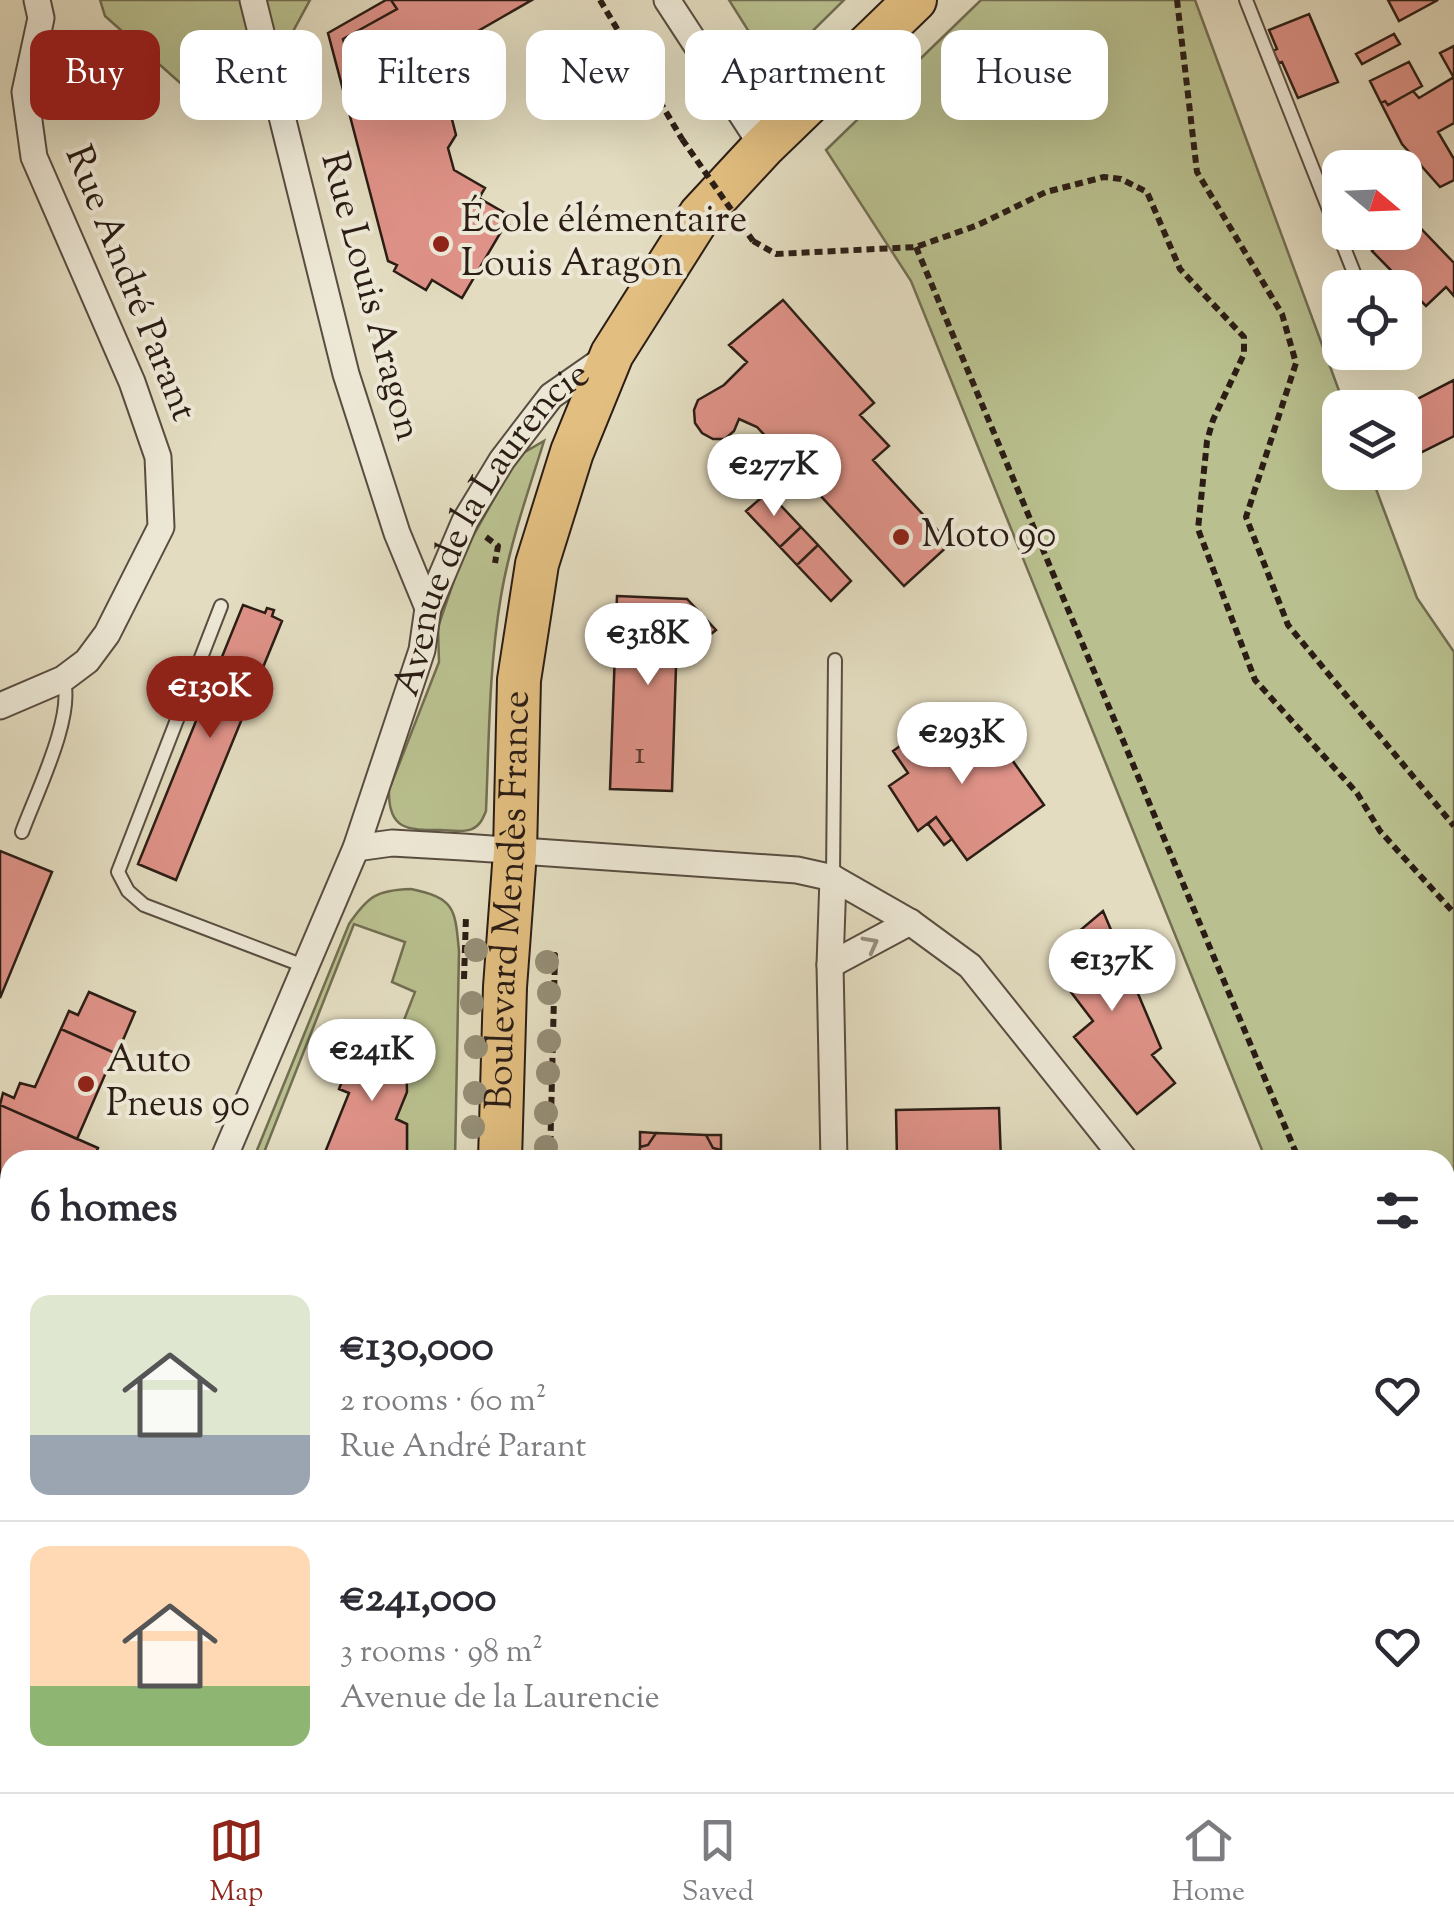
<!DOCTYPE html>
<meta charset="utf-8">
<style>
body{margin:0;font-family:"Sorts Mill Goudy",serif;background:#f7f7f7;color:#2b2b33;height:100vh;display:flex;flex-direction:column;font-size:38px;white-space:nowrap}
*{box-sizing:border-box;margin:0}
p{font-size:32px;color:#7c7c81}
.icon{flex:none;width:55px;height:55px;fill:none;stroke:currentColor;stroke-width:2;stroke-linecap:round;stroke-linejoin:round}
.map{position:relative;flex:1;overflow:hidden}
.drawer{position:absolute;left:0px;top:1150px;width:1455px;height:642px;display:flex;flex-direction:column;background:#fff;border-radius:30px 30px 0 0;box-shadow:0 10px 40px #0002}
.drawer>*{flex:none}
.hud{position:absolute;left:30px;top:30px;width:1395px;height:90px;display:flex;gap:20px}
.needle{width:65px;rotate:109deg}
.fabs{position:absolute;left:1322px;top:150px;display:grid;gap:20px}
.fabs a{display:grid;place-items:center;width:100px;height:100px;border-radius:20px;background:#fff;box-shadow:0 10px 40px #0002;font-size:50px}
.price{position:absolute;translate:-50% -85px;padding:0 22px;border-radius:35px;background:#fff;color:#222;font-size:32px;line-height:65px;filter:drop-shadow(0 2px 5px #0008)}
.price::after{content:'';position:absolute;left:50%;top:60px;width:30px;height:22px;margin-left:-15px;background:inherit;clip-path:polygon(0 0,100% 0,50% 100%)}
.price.selected{background:#8f2418;color:#fff}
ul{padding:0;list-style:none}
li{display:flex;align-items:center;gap:30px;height:250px;padding:0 30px}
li+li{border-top:2px solid #e1e1e2}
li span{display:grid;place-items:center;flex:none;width:280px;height:200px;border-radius:20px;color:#555}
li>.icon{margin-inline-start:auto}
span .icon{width:120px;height:120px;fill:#fffc;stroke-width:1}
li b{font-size:42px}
h2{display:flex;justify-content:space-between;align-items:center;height:120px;padding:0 30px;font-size:42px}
.pill{padding:0 35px;border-radius:20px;background:#fff;box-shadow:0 10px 40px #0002;font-size:35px;line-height:90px}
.pill.selected{background:#8f2418;color:#fff}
.menu{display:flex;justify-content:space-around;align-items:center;height:140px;border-top:2px solid #e1e1e2;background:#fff;font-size:28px;color:#7c7c81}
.menu a{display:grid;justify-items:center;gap:5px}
.menu .selected{color:#8f2418}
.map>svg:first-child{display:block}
.green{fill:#b9bf8e;stroke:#726e52;stroke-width:2.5}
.building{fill:#df9288;stroke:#2b1d15;stroke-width:2.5}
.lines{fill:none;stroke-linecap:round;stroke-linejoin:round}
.lane-casing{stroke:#594d40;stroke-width:16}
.street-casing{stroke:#594d40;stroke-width:29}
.primary-casing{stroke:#2b1d15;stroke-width:46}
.path{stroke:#2b1d15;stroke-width:6;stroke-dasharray:8 5;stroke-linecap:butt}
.lane{stroke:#ede8d6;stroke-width:12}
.street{stroke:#ede8d6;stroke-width:25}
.primary{stroke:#e2be80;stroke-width:42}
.path-bridge{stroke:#2b1d15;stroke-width:6;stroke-dasharray:8 5;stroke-linecap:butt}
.tree{fill:#958e76}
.oneway{stroke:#968d7f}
.poi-dot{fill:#8f2418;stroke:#ede8d6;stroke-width:4}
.labels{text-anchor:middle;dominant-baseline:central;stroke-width:8;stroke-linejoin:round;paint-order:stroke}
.number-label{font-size:32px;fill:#583a32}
.poi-label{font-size:38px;fill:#2b1d15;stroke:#ede8d6;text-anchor:start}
.street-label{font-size:38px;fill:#2b1d15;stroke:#ede8d6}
</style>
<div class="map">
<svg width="1454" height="1792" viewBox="0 0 1454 1792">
<rect width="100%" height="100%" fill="#e3dcc0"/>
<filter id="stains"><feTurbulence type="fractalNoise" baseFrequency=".002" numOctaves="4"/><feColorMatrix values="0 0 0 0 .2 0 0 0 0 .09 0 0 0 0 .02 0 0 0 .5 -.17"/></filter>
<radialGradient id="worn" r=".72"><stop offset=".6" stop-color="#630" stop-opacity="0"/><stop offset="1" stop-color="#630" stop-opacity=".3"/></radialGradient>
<path class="green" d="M100,0H310L252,107L215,114L105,16Z
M729,0H844L773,70Z
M981,0H1195L1345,407L1340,408V472L1370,473L1417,598L1454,652V1624L1445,1602V1160H1266L911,281L826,150Z
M544,441C528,492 510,543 501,596C489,667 489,739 486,811C483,818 480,826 472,829C464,833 450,830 441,830C407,830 388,830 389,790L439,662L438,627L463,554L518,456Z
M411,889C456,898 455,910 459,951L455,1160H407V1124L396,1119L395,1043L415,992L392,982L405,942L354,924L261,1160H253L349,924C368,896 377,890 411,889Z
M508,1783H613L606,1792H510Z"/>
<path class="building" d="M386,0H391L397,9L343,39L355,82L364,79L369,95L346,101L328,33Z
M391,0H532L426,61L430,79L444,88L456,135L448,148L454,170L485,188L479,198L510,216L506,223L509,225L505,232L502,230L462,298L432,280L426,290L394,271L397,265L388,261L346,101L369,95L364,79L355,82L343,39L397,9Z
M1388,0H1438L1399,21Z
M1309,14L1338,82L1298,98L1282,62L1279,63L1273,51L1277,49L1269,30Z
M1394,34L1400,44L1362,64L1356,54Z
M1454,46V78L1440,53Z
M1409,62L1422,86L1388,105L1385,101L1381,103L1370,81Z
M1454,77V123L1438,132L1454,159V180L1440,187L1402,144L1381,103L1385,101L1388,105L1413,91L1419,98Z
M1408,215L1454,263V296L1446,287L1426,306L1372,251L1390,232H1405Z
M783,300L874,403L860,415L889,446L873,460L950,544L904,586L757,427L739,419L734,431L725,439H713L702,433L695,423L694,410L698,400L724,385L747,362L729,345Z
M1454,380V436L1408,459L1405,452V408H1400Z
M768,492L801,527L780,547L746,511Z
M801,527L818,545L797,565L780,547Z
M818,545L851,581L831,601L797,565Z
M617,596L687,599L716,630L706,638L677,636L672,791L610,789Z
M243,605L265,613L267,608L274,610L272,616L282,621L176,880L138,864Z
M945,714L975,756L998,740L1044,805L967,860L936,817L918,831L889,786L908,773L893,751Z
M936,817L952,839L944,845L928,824Z
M0,851L52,872L0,998Z
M1103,911L1161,1048L1152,1055L1175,1083L1137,1114L1074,1037L1093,1021L1051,966L1052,958L1058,949Z
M89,992L135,1012L117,1054L61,1029L69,1011L78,1015Z
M61,1029L117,1054H114L77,1139L0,1105L3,1093L14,1098L20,1083L35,1087Z
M362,1030L406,1047L407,1092L396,1119L407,1124V1160H322L349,1093L339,1089Z
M0,1105L98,1148L93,1160H10V1215L0,1209Z
M999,1108L1001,1160H897L896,1110Z
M640,1132L656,1133L648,1145L640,1147Z
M656,1133L706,1135L713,1148L721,1150L720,1160H639L640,1147L648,1145Z
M706,1135H721V1150L713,1148Z
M0,1777L10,1782L36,1792H0Z
M165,1782H238L256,1792H156Z
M165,1782H238L256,1792H156Z
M1052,1782H1104V1792H1128H1052Z"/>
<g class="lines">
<g class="lane-casing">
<path id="lane" d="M1246,0L1360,288
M221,606L118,872L128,891L144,905L304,966
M22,832C35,796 76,714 63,679
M833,878L835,660
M0,1732L10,1736
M111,1782L117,1785L118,1792
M675,1782L678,1792
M741,1782L763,1792"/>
</g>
<g class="street-casing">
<g id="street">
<path d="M253,0L346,374L397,533L428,608"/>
<path d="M667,0L763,147"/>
<path d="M0,706L63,679L87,661L107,634L161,527L158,457L132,382L34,157L25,92L41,18L37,0"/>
<path d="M356,848L392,843L463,847L797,870L833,878L910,922L970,966L1125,1160"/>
<path d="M833,878L830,965L834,1160"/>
<path d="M830,965L910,922"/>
<path id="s1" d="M223,1160L356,848L422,650L428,608L465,521L502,460L551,396L607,357"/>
<path d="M0,1268L10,1274"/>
<path d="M0,1626L10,1609"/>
<path d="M627,1792L635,1782"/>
<path d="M1258,1792V1782"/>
</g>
</g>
<g class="primary-casing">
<g id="primary">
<path id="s2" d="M500,1160L505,987L515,852L519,680L537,564L572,452L612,354L700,215L763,147L915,0"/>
<path d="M388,1792L393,1782"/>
</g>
</g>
<path class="path" d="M600,0L682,139
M1177,0L1197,172L1282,314L1296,363L1246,517L1288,625L1454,826
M753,241L776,254L916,247L978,225L1046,192L1104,177L1121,179L1147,192L1180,269L1244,337V354L1213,420L1207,441L1198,529L1255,680L1357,793L1380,831L1454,913
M916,247L1299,1160
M486,537L498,546L495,563
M541,956L555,955L550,1160
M464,979L466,916
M1445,1498L1454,1518
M489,1782L495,1792
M339,1792L343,1782
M437,1792L440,1782"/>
<use href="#lane" class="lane"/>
<use href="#street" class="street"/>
<use href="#primary" class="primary"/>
<path class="path-bridge" d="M682,139L753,241"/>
</g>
<g class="tree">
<circle cx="476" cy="950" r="12"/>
<circle cx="547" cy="962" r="12"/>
<circle cx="549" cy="993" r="12"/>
<circle cx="472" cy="1003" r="12"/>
<circle cx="549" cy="1041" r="12"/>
<circle cx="476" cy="1047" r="12"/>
<circle cx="548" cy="1073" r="12"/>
<circle cx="475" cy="1093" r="12"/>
<circle cx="546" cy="1113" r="12"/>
<circle cx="473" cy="1127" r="12"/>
<circle cx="546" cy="1147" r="12"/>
</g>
<defs><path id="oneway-chevron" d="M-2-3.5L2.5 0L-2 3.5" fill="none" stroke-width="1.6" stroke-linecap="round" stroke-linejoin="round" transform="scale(2.5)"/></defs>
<use class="oneway" href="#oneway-chevron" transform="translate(871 944) rotate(-28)"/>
<g class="poi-dot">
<circle cx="441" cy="244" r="10"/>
<circle cx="901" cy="537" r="10"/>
<circle cx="86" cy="1084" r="10"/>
</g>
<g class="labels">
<g class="number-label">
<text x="640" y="755">1</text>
</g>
<g class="poi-label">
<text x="461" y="222">École élémentaire<tspan x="461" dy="44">Louis Aragon</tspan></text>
<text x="921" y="537">Moto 90</text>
<text x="106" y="1062">Auto<tspan x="106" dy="44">Pneus 90</tspan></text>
</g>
<g class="street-label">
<text transform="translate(129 284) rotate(68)">Rue André Parant</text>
<text transform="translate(369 297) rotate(75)">Rue Louis Aragon</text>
<text stroke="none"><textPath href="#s1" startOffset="690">Avenue de la Laurencie</textPath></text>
<text stroke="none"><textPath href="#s2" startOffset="260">Boulevard Mendès France</textPath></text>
</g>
</g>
<rect width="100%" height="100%" filter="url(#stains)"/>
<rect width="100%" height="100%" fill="url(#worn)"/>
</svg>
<div class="fabs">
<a><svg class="needle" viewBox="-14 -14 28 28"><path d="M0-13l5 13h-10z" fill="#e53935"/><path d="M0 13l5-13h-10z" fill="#7c7c81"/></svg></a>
<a><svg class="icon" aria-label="locate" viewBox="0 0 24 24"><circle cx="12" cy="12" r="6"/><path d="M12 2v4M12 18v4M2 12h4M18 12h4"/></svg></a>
<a><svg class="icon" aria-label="layers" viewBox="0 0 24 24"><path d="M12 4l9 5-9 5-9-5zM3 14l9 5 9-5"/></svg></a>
</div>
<b class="price" style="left:774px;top:519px">€277K</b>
<b class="price" style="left:648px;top:688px">€318K</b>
<b class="price selected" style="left:210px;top:741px">€130K</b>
<b class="price" style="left:962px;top:787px">€293K</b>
<b class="price" style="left:1112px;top:1014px">€137K</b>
<b class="price" style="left:372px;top:1104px">€241K</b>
<div class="hud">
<a class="pill selected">Buy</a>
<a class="pill">Rent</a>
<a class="pill">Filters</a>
<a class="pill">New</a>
<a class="pill">Apartment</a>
<a class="pill">House</a>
</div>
<section class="drawer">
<h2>6 homes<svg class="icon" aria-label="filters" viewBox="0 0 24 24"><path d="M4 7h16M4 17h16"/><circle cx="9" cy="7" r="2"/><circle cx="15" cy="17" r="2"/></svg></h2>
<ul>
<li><span style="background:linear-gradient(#dfe7d0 70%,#9aa5b1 0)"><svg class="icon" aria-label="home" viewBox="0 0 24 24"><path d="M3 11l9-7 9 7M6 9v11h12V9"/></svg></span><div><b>€130,000</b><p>2 rooms · 60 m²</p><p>Rue André Parant</p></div><svg class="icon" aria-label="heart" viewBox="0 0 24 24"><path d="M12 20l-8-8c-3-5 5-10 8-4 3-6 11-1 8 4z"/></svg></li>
<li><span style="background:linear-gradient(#ffd9b3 70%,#8fb573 0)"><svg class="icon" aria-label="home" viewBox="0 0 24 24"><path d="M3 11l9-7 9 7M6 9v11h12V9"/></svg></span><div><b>€241,000</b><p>3 rooms · 98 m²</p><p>Avenue de la Laurencie</p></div><svg class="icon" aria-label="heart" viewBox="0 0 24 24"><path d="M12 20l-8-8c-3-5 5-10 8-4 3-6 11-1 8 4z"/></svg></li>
</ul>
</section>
</div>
<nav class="menu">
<a class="selected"><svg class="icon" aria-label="map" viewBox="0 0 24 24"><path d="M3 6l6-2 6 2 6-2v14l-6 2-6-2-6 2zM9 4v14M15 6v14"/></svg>Map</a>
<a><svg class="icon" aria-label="saved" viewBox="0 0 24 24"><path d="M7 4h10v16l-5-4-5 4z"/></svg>Saved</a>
<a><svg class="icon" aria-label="home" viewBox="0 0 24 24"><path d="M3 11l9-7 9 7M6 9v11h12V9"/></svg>Home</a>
</nav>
